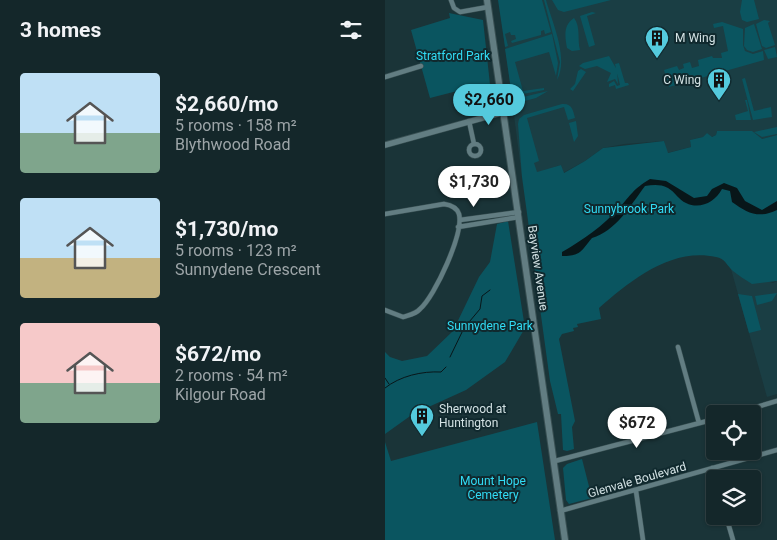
<!DOCTYPE html>
<meta charset="utf-8">
<style>
body{margin:0;font-family:Roboto,sans-serif;background:#1d2f32;color:#f1f3f6;height:100vh;display:flex;flex-direction:column;font-size:19px;white-space:nowrap}
*{box-sizing:border-box;margin:0}
p{font-size:16px;color:#9da5a8}
.icon{flex:none;width:28px;height:28px;fill:none;stroke:currentColor;stroke-width:2;stroke-linecap:round;stroke-linejoin:round}
.map{position:relative;flex:1;overflow:hidden}
.side{display:flex;flex-direction:column;background:#14272a;width:385px}
.side>*{flex:none}
.tools{position:absolute;left:321px;top:405px;display:grid;gap:10px}
.tools a{display:grid;place-items:center;width:55px;height:55px;border-radius:5px;background:#14272a;box-shadow:0 1px 4px #0004,0 0 0 1px #334447;font-size:25px}
.price{position:absolute;translate:-50% -42px;padding:0 11px;border-radius:18px;background:#fff;color:#222;font-size:16px;line-height:32px;filter:drop-shadow(0 1px 2px #0008)}
.price::after{content:'';position:absolute;left:50%;top:30px;width:15px;height:11px;margin-left:-8px;background:inherit;clip-path:polygon(0 0,100% 0,50% 100%)}
.price.active{background:#54cadd;color:#111}
ul{padding:0;list-style:none}
li{display:flex;align-items:center;gap:15px;height:125px;padding:0 20px}
li span{display:grid;place-items:center;flex:none;width:140px;height:100px;border-radius:5px;color:#555}
li>.icon{margin-inline-start:auto}
span .icon{width:60px;height:60px;fill:#fffc;stroke-width:1}
li b{font-size:21px}
h2{display:flex;justify-content:space-between;align-items:center;height:60px;padding:0 20px;font-size:21px}
main{display:flex;flex:1;min-height:0}
.map>svg:first-child{display:block}
.built{fill:#1a3e44}
.green{fill:#0a5560}
.water{fill:#081619}
.lines{fill:none;stroke-linecap:round;stroke-linejoin:round}
.stream{stroke:#081619;stroke-width:1}
.minor-casing{stroke:#384f52;stroke-width:5.5}
.tertiary-casing{stroke:#384f52;stroke-width:7}
.secondary-casing{stroke:#384f52;stroke-width:8}
.minor{stroke:#627d82;stroke-width:4.5}
.tertiary{stroke:#627d82;stroke-width:5.5}
.secondary{stroke:#627d82;stroke-width:6}
.labels{text-anchor:middle;dominant-baseline:central;stroke-width:4;stroke-linejoin:round;paint-order:stroke}
.poi-label{font-size:12px;fill:#d3e2e4;stroke:#10292e;text-anchor:start}
.park-label{font-size:12px;fill:#31dcf5;stroke:#10292e}
.street-label{font-size:12px;fill:#d3e2e4;stroke:#10292e}
</style>
<main>
<section class="side">
<h2>3 homes<svg class="icon" aria-label="filters" viewBox="0 0 24 24"><path d="M4 7h16M4 17h16"/><circle cx="9" cy="7" r="2"/><circle cx="15" cy="17" r="2"/></svg></h2>
<ul>
<li><span style="background:linear-gradient(#bfe0f5 60%,#7fa58c 0)"><svg class="icon" aria-label="home" viewBox="0 0 24 24"><path d="M3 11l9-7 9 7M6 9v11h12V9"/></svg></span><div><b>$2,660/mo</b><p>5 rooms · 158 m²</p><p>Blythwood Road</p></div></li>
<li><span style="background:linear-gradient(#bfe0f5 60%,#c2b280 0)"><svg class="icon" aria-label="home" viewBox="0 0 24 24"><path d="M3 11l9-7 9 7M6 9v11h12V9"/></svg></span><div><b>$1,730/mo</b><p>5 rooms · 123 m²</p><p>Sunnydene Crescent</p></div></li>
<li><span style="background:linear-gradient(#f6c9c9 60%,#7fa58c 0)"><svg class="icon" aria-label="home" viewBox="0 0 24 24"><path d="M3 11l9-7 9 7M6 9v11h12V9"/></svg></span><div><b>$672/mo</b><p>2 rooms · 54 m²</p><p>Kilgour Road</p></div></li>
</ul>
</section>
<div class="map">
<svg width="392" height="540" viewBox="0 0 392 540">
<rect width="100%" height="100%" fill="#1a3438"/>
<path class="built" d="M114,0H392V135L377,139L332,131L331,135L326,137L322,133L318,137L305,140L306,147L282,153L279,141L239,144L218,148L200,161L178,173L176,165L137,177Z
M346,269L388,283L392,281V394L382,397Z"/>
<path class="green" d="M113,0H157L166,32L160,34L159,30L156,31V35L127,43L126,41L131,39L130,35H126L125,32L120,34L123,46L120,47Z
M159,0H161C167,22 184,58 172,80L175,62Z
M167,0H226L179,12L173,10Z
M357,0H369L374,19L362,22L357,20L355,12Z
M207,12L211,13L202,16L210,45L204,47L195,16Z
M64,13L98,20L107,103L104,109L87,116L80,89L45,98L26,30L65,18Z
M189,18C196,27 192,39 195,50L187,51L182,48C180,37 178,25 189,18Z
M379,20L385,21L383,23L390,45L381,48L377,46L371,24Z
M337,22L358,29V45L360,51L368,54L378,51L379,60L284,87L279,70L292,66L294,70L299,68L298,64L305,62L307,68L314,66L313,60L327,56L328,58H337L336,53L343,51L338,26L329,28L328,24Z
M369,24L377,49L368,52L362,50L359,46L360,28Z
M167,34L173,63L171,76L164,52L130,62L138,91L159,88V90L127,96L120,49Z
M390,47L392,57L383,59L379,50Z
M224,56L232,70L233,84L230,79L222,82L226,73L212,66L200,69L194,66L198,63Z
M234,63L240,83H243L244,85L231,89L230,85L224,87V84L229,81L232,86L235,85L230,64Z
M196,69L201,72L188,91L185,89L190,84L193,71Z
M360,78L369,111L386,107L387,117L368,120L357,79Z
M163,91L151,98L132,103L134,98Z
M360,100H362L366,120H351L350,115L363,111Z
M177,104C187,103 188,110 190,118L183,120L179,107L142,118L154,161L149,163L152,172L176,165L179,173L200,161L218,148L279,141L283,153L306,147L305,140L318,137L322,133L327,137L331,135L332,131H367L377,139L392,135V281L367,284C361,280 354,276 348,271C342,266 340,258 331,257C286,247 245,281 214,308L216,319L192,324L193,327L188,328L189,331L177,334L174,339L190,421L187,427L189,449L182,451L178,450L176,414H173L165,381L137,177L133,124L134,119L139,115Z
M191,121L193,136L189,142L184,123Z
M392,127V134L377,137L369,132Z
M123,221L140,328L120,362L81,390L28,414L0,434V352L5,357L17,361L42,356L68,331L94,277L105,262L112,224Z
M392,293L387,301L372,305L370,296Z
M353,294L367,296L376,330L364,333Z
M152,422L170,540H0V442L6,461Z
M197,459L207,498L184,504L181,500L178,468L182,464Z"/>
<path class="water" d="M265,179L281,181L309,198L322,196L327,189L339,183L352,188L360,201L377,210L392,201V210C374,219 362,213 347,202L345,191L337,189C330,202 315,210 301,203C294,200 290,192 283,188C275,184 268,185 260,186C245,206 231,231 207,238C196,251 196,256 177,256V252C198,240 218,226 234,208C247,194 247,190 265,179Z"/>
<g class="lines">
<path class="stream" d="M65,357L79,328L95,309L97,296L105,290
M0,378L4,384
M0,388C15,376 37,371 56,372L61,367"/>
<g class="minor-casing">
<path id="minor" d="M66,0L69,8L75,12L103,7
M0,77L36,66
M84,121L89,144
M84 150a6 6 0 1 1 12 0a6 6 0 1 1-12 0Z
M0,214L59,204C66,205 72,208 74,214C79,233 50,296 35,309C31,314 24,315 18,317L0,310
M75,220L134,212
M73,227L134,217
M293,347L314,423
M348,414L392,401
M170,461L330,419
M327,468L330,479
M251,491L258,540
M175,511L392,450
M341,516L348,540"/>
</g>
<g class="tertiary-casing">
<path id="tertiary" d="M0,145L119,112"/>
</g>
<g class="secondary-casing">
<path id="secondary" d="M102,0L180,540"/>
</g>
<use href="#minor" class="minor"/>
<use href="#tertiary" class="tertiary"/>
<use href="#secondary" class="secondary"/>
</g>
<defs>
<g id="building-pin" transform="scale(1.25)"><path d="M0 17L-7.5 6A9.5 9.5 0 1 1 7.5 6Z" fill="#54cadd" stroke="#10292e"/><path d="M-4-6H4V6H1V3H-1V6H-4ZM-2.5-4.3h1.7v1.8h-1.7ZM.8-4.3h1.7v1.8H.8ZM-2.5-1h1.7V.8h-1.7ZM.8-1h1.7V.8H.8Z" fill="#111"/></g>
</defs>
<g fill-rule="evenodd">
<use href="#building-pin" x="272" y="38"/>
<use href="#building-pin" x="334" y="80"/>
<use href="#building-pin" x="37" y="416"/>
</g>
<g class="labels">
<g class="poi-label">
<text x="290" y="38">M Wing</text>
<text x="316" y="80" text-anchor="end">C Wing</text>
<text x="54" y="409">Sherwood at<tspan x="54" dy="14">Huntington</tspan></text>
</g>
<g class="park-label">
<text x="68" y="56">Stratford Park</text>
<text x="244" y="209">Sunnybrook Park</text>
<text x="105" y="326">Sunnydene Park</text>
<text x="108" y="481">Mount Hope<tspan x="108" dy="14">Cemetery</tspan></text>
</g>
<g class="street-label">
<text transform="translate(153 268) rotate(82)">Bayview Avenue</text>
<text transform="translate(252 480) rotate(-16)">Glenvale Boulevard</text>
</g>
</g>
</svg>
<div class="tools">
<a><svg class="icon" aria-label="locate" viewBox="0 0 24 24"><circle cx="12" cy="12" r="6"/><path d="M12 2v4M12 18v4M2 12h4M18 12h4"/></svg></a>
<a><svg class="icon" aria-label="layers" viewBox="0 0 24 24"><path d="M12 4l9 5-9 5-9-5zM3 14l9 5 9-5"/></svg></a>
</div>
<b class="price active" style="left:104px;top:126px">$2,660</b>
<b class="price" style="left:89px;top:208px">$1,730</b>
<b class="price" style="left:252px;top:449px">$672</b>
</div>
</main>
